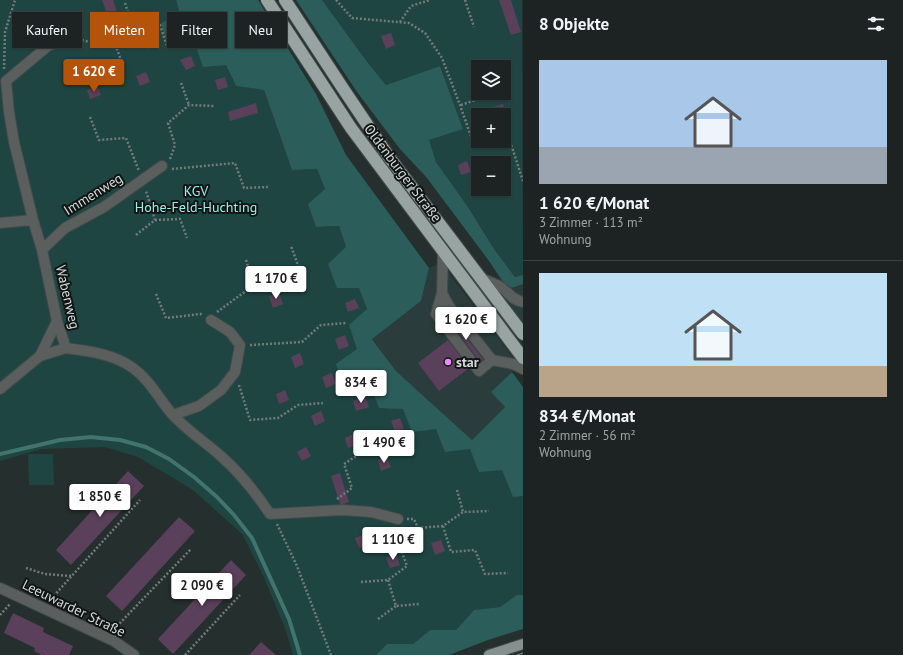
<!DOCTYPE html>
<html lang="de">
<meta charset="utf-8">
<style>
body{margin:0;font-family:"PT Sans",sans-serif;background:#252b2a;color:#f1f3f6;height:100vh;display:flex;flex-direction:column;font-size:15px;white-space:nowrap}
*{box-sizing:border-box;margin:0}
p{font-size:13px;color:#a0a4a5}
.icon{flex:none;width:22px;height:22px;fill:none;stroke:currentColor;stroke-width:2;stroke-linecap:round;stroke-linejoin:round}
.map{position:relative;flex:1;overflow:hidden}
.sheet{display:flex;flex-direction:column;background:#1c2322;width:380px}
.sheet>*{flex:none}
.banner{position:absolute;left:12px;top:12px;width:380px;height:36px;display:flex;gap:8px}
.buttons{position:absolute;left:471px;top:60px;display:grid;gap:8px}
.buttons a{display:grid;place-items:center;width:40px;height:40px;border-radius:0px;background:#1c2322;box-shadow:0 1px 3px #0004,0 0 0 1px #3a4040;font-size:20px}
.price{position:absolute;translate:-50% -34px;padding:0 9px;border-radius:4px;background:#fff;color:#222;font-size:13px;line-height:26px;filter:drop-shadow(0 1px 2px #0008)}
.price::after{content:'';position:absolute;left:50%;top:24px;width:12px;height:9px;margin-left:-6px;background:inherit;clip-path:polygon(0 0,100% 0,50% 100%)}
.price.on{background:#b45309;color:#fff}
ul{padding:0;list-style:none}
li{display:grid;align-content:center;gap:8px;height:212px;padding:0 16px}
li+li{border-top:1px solid #3a4040}
li span{display:grid;place-items:center;height:124px;border-radius:0px;color:#555}
li>.icon{margin-inline-start:auto}
span .icon{width:72px;height:72px;fill:#fffc;stroke-width:1}
li b{font-size:17px}
h2{display:flex;justify-content:space-between;align-items:center;height:48px;padding:0 16px;font-size:17px}
.pill{padding:0 14px;border-radius:0px;background:#1c2322;box-shadow:0 1px 3px #0004,0 0 0 1px #3a4040;font-size:14px;line-height:36px}
.pill.on{background:#b45309;color:#fff}
main{display:flex;flex:1;min-height:0}
.map>svg:first-child{display:block}
.built{fill:#2a3c3b}
.green{fill:#1f4542;fill-rule:evenodd}
.forest{fill:#2b5d5a}
.lines{fill:none;stroke-linecap:round;stroke-linejoin:round}
.stream{stroke:#41736f;stroke-width:4}
.building{fill:#5a405b}
.minor-casing{stroke:#414a49;stroke-width:12}
.major-casing{stroke:#414a49;stroke-width:12}
.highway-casing{stroke:#414a49;stroke-width:14}
.path{stroke:#737b7a;stroke-width:2.5;stroke-dasharray:2 2;stroke-linecap:butt}
.minor{stroke:#5a5f5e;stroke-width:10}
.major{stroke:#86908f;stroke-width:10}
.highway{stroke:#98a4a2;stroke-width:12}
.tram{stroke:#878f8e;stroke-width:1}
.poi-dot{fill:#ef8bf7;stroke:#111615;stroke-width:1.5}
.labels{text-anchor:middle;dominant-baseline:central;stroke-width:4;stroke-linejoin:round;paint-order:stroke}
.street-label{font-size:14px;fill:#d4dad9;stroke:#111615}
.park-label{font-size:14px;fill:#98efe8;stroke:#111615}
.poi-label{font-size:14px;font-weight:bold;fill:#d4dad9;stroke:#111615;text-anchor:start}
</style>
<main>
<div class="map">
<svg width="523" height="655" viewBox="0 0 523 655">
<rect width="100%" height="100%" fill="#252f2e"/>
<path class="built" d="M441,263L515,360L512,372L492,392L505,407L472,440L396,371L372,338L421,301L429,268Z
M523,284V324L500,294L505,285L512,288Z"/>
<path class="green" d="M0,0H176L195,43L226,65L236,86L264,90L292,170L317,169L325,189L316,227L339,226L367,309L371,387L403,409L502,470L513,496H523V595H517L500,607L474,610L456,630H430L413,644H387L376,655H293L286,631L263,575L242,534L193,490L138,457L105,447L41,449L0,461Z
M322,0H522L523,275L515,277L494,249L468,207L436,162L428,140L463,129L440,66L386,85L368,63ZM478,67H504V93H478ZM478,115H504V141H478ZM478,163H504V189H478Z
M28,454H53L54,485H29Z"/>
<path class="forest" d="M176,0H258L316,94L346,155L429,268L421,301L372,339L396,371L472,440L505,407L491,392L512,372L523,387V496L513,497L502,470L479,472L470,449L445,452L436,429L412,432L403,409L379,408L371,387L344,388L336,364L357,349L349,325L367,309L359,288H337L328,264L346,247L339,226L316,227L308,204L325,189L317,169L292,170L264,90L236,86L226,65L203,67L195,43L168,44L161,24L179,10Z
M296,0H322L368,63L386,85L440,66L463,129L429,140L436,162L468,207L494,249L515,277L523,275V284L512,288L505,285L489,261L427,178L400,149L357,92Z
M517,595H523V629L488,640L449,655H376L387,644H413L430,630H456L474,610L500,607Z"/>
<g class="lines">
<path class="stream" d="M0,454L60,440L91,437L120,440L146,447L169,459L194,477L217,497L234,515L252,538L289,619L300,655"/>
</g>
<path class="building" d="M102,0H113L119,18L110,22Z
M499,0H511L521,32L511,35Z
M391,33L395,45L386,49L381,36Z
M153,36L157,46L147,50L144,39Z
M191,56L195,66L186,70L180,60Z
M146,72L150,82L140,86L136,76Z
M225,77L228,87L218,90L215,80Z
M97,86L101,95L90,99L87,90Z
M256,103L258,113L230,121L228,112Z
M503,104L506,115H475V113Z
M467,161L471,172L461,175L458,165Z
M279,293L283,304L273,308L269,296Z
M355,299L359,308L348,312L345,303Z
M450,317L483,359L480,362L448,319Z
M345,335L349,346L339,350L335,339Z
M448,340L469,368L439,391L418,363Z
M300,353L304,364L295,368L291,357Z
M332,373L336,384L326,388L322,377Z
M285,390L289,400L279,404L276,394Z
M365,397L369,407L356,411L353,401Z
M321,411L325,421L315,426L311,416Z
M400,418L404,429L395,432L391,421Z
M354,434L358,445L348,448L345,438Z
M306,447L311,456L302,461L297,452Z
M387,457L391,467L381,471L378,460Z
M128,471L144,486L71,565L56,550Z
M340,473L349,502L344,504H340L331,476Z
M179,517L195,531L122,611L106,596Z
M365,534L369,544L359,548L355,538Z
M441,540L445,551L435,555L431,543Z
M396,554L400,565L390,568L386,558Z
M231,560L246,575L173,654L158,639Z
M13,613L44,628L43,632L73,646L69,655H42L34,651L35,648L4,633Z
M261,642L276,655H249Z"/>
<g class="lines">
<g class="minor-casing">
<path id="minor" d="M69,37L48,46L6,81L9,112L14,142L33,220L42,250L57,321L66,348C89,351 114,354 133,368C150,380 159,399 172,414C187,431 207,443 223,458C242,475 256,493 270,514L342,510L371,512L398,519
M0,223L33,220
M42,250L65,228L104,207L162,166
M443,252L442,293L436,314L479,371L492,360L513,364L523,369
M481,278C487,281 494,283 499,286C508,291 511,300 523,302
M442,293L449,306L492,360
M40,356L66,348
M0,389L40,356L57,321
M173,415L199,406L221,390L235,372L240,345L230,332L211,320
M0,588L114,641L134,655"/>
</g>
<g class="major-casing">
<path id="major" d="M489,655L523,644"/>
</g>
<g class="highway-casing">
<path id="highway" d="M267,0L351,128L523,358
M285,0L342,87L389,157L523,334"/>
</g>
<path class="path" d="M336,0L352,18L409,23L425,33L442,58L460,105L474,145L487,141H510L523,181
M465,0L474,27
M125,3L132,25
M400,22L411,6L430,0
M78,39L90,42L114,41L132,25H160L167,46
M114,41L122,63
M4,69L5,32L15,0
M181,83L189,105
M461,105L496,93
M90,117L99,140L126,138L139,171
M170,159L175,145L168,123L189,105L214,106
M172,169L235,163L244,188L268,187
M155,220L180,219L187,238
M136,235L155,220L146,191
M246,260L254,285
M156,294L166,318L201,314L203,315
M217,312L254,285L280,282L299,268L291,246
M250,345L302,342L321,325L346,323
M239,385L250,420L278,418L298,405L323,403
M457,490L463,512
M337,499L352,488L344,464L367,449L389,448
M407,519H414L418,528L443,526L463,512L489,511
M277,524L297,566L331,655
M443,526L451,552L475,550L485,574L508,573
M26,568L45,574L71,576
M388,580L396,606L419,604
M361,582L388,580L407,566L398,541V529
M51,599L140,500
M0,615L10,604
M378,619L396,606
M115,630L118,625L191,549
M185,655L240,595"/>
<use href="#minor" class="minor"/>
<use href="#major" class="major"/>
<use href="#highway" class="highway"/>
<path class="tram" d="M517,655L523,653"/>
</g>
<circle class="poi-dot" cx="448" cy="362" r="4"/>
<g class="labels">
<g class="street-label">
<text transform="translate(403 173) rotate(53)">Oldenburger Straße</text>
<text transform="translate(93 194) rotate(-32)">Immenweg</text>
<text transform="translate(68 297) rotate(77)">Wabenweg</text>
<text transform="translate(74 608) rotate(26)">Leeuwarder Straße</text>
</g>
<g class="park-label">
<text x="196" y="191">KGV<tspan x="196" dy="16">Hohe-Feld-Huchting</tspan></text>
</g>
<g class="poi-label">
<text x="456" y="362">star</text>
</g>
</g>
</svg>
<div class="buttons">
<a><svg class="icon" aria-label="layers" viewBox="0 0 24 24"><path d="M12 4l9 5-9 5-9-5zM3 14l9 5 9-5"/></svg></a>
<a>+</a>
<a>−</a>
</div>
<b class="price on" style="left:94px;top:93px">1 620 €</b>
<b class="price" style="left:276px;top:300px">1 170 €</b>
<b class="price" style="left:466px;top:341px">1 620 €</b>
<b class="price" style="left:361px;top:404px">834 €</b>
<b class="price" style="left:384px;top:464px">1 490 €</b>
<b class="price" style="left:100px;top:518px">1 850 €</b>
<b class="price" style="left:393px;top:561px">1 110 €</b>
<b class="price" style="left:202px;top:607px">2 090 €</b>
<div class="banner">
<a class="pill">Kaufen</a>
<a class="pill on">Mieten</a>
<a class="pill">Filter</a>
<a class="pill">Neu</a>
</div>
</div>
<section class="sheet">
<h2>8 Objekte<svg class="icon" aria-label="filters" viewBox="0 0 24 24"><path d="M4 7h16M4 17h16"/><circle cx="9" cy="7" r="2"/><circle cx="15" cy="17" r="2"/></svg></h2>
<ul>
<li><span style="background:linear-gradient(#a9c7e8 70%,#9aa5b1 0)"><svg class="icon" aria-label="home" viewBox="0 0 24 24"><path d="M3 11l9-7 9 7M6 9v11h12V9"/></svg></span><div><b>1 620 €/Monat</b><p>3 Zimmer · 113 m²</p><p>Wohnung</p></div></li>
<li><span style="background:linear-gradient(#bfe0f5 75%,#b9a48a 0)"><svg class="icon" aria-label="home" viewBox="0 0 24 24"><path d="M3 11l9-7 9 7M6 9v11h12V9"/></svg></span><div><b>834 €/Monat</b><p>2 Zimmer · 56 m²</p><p>Wohnung</p></div></li>
</ul>
</section>
</main>
